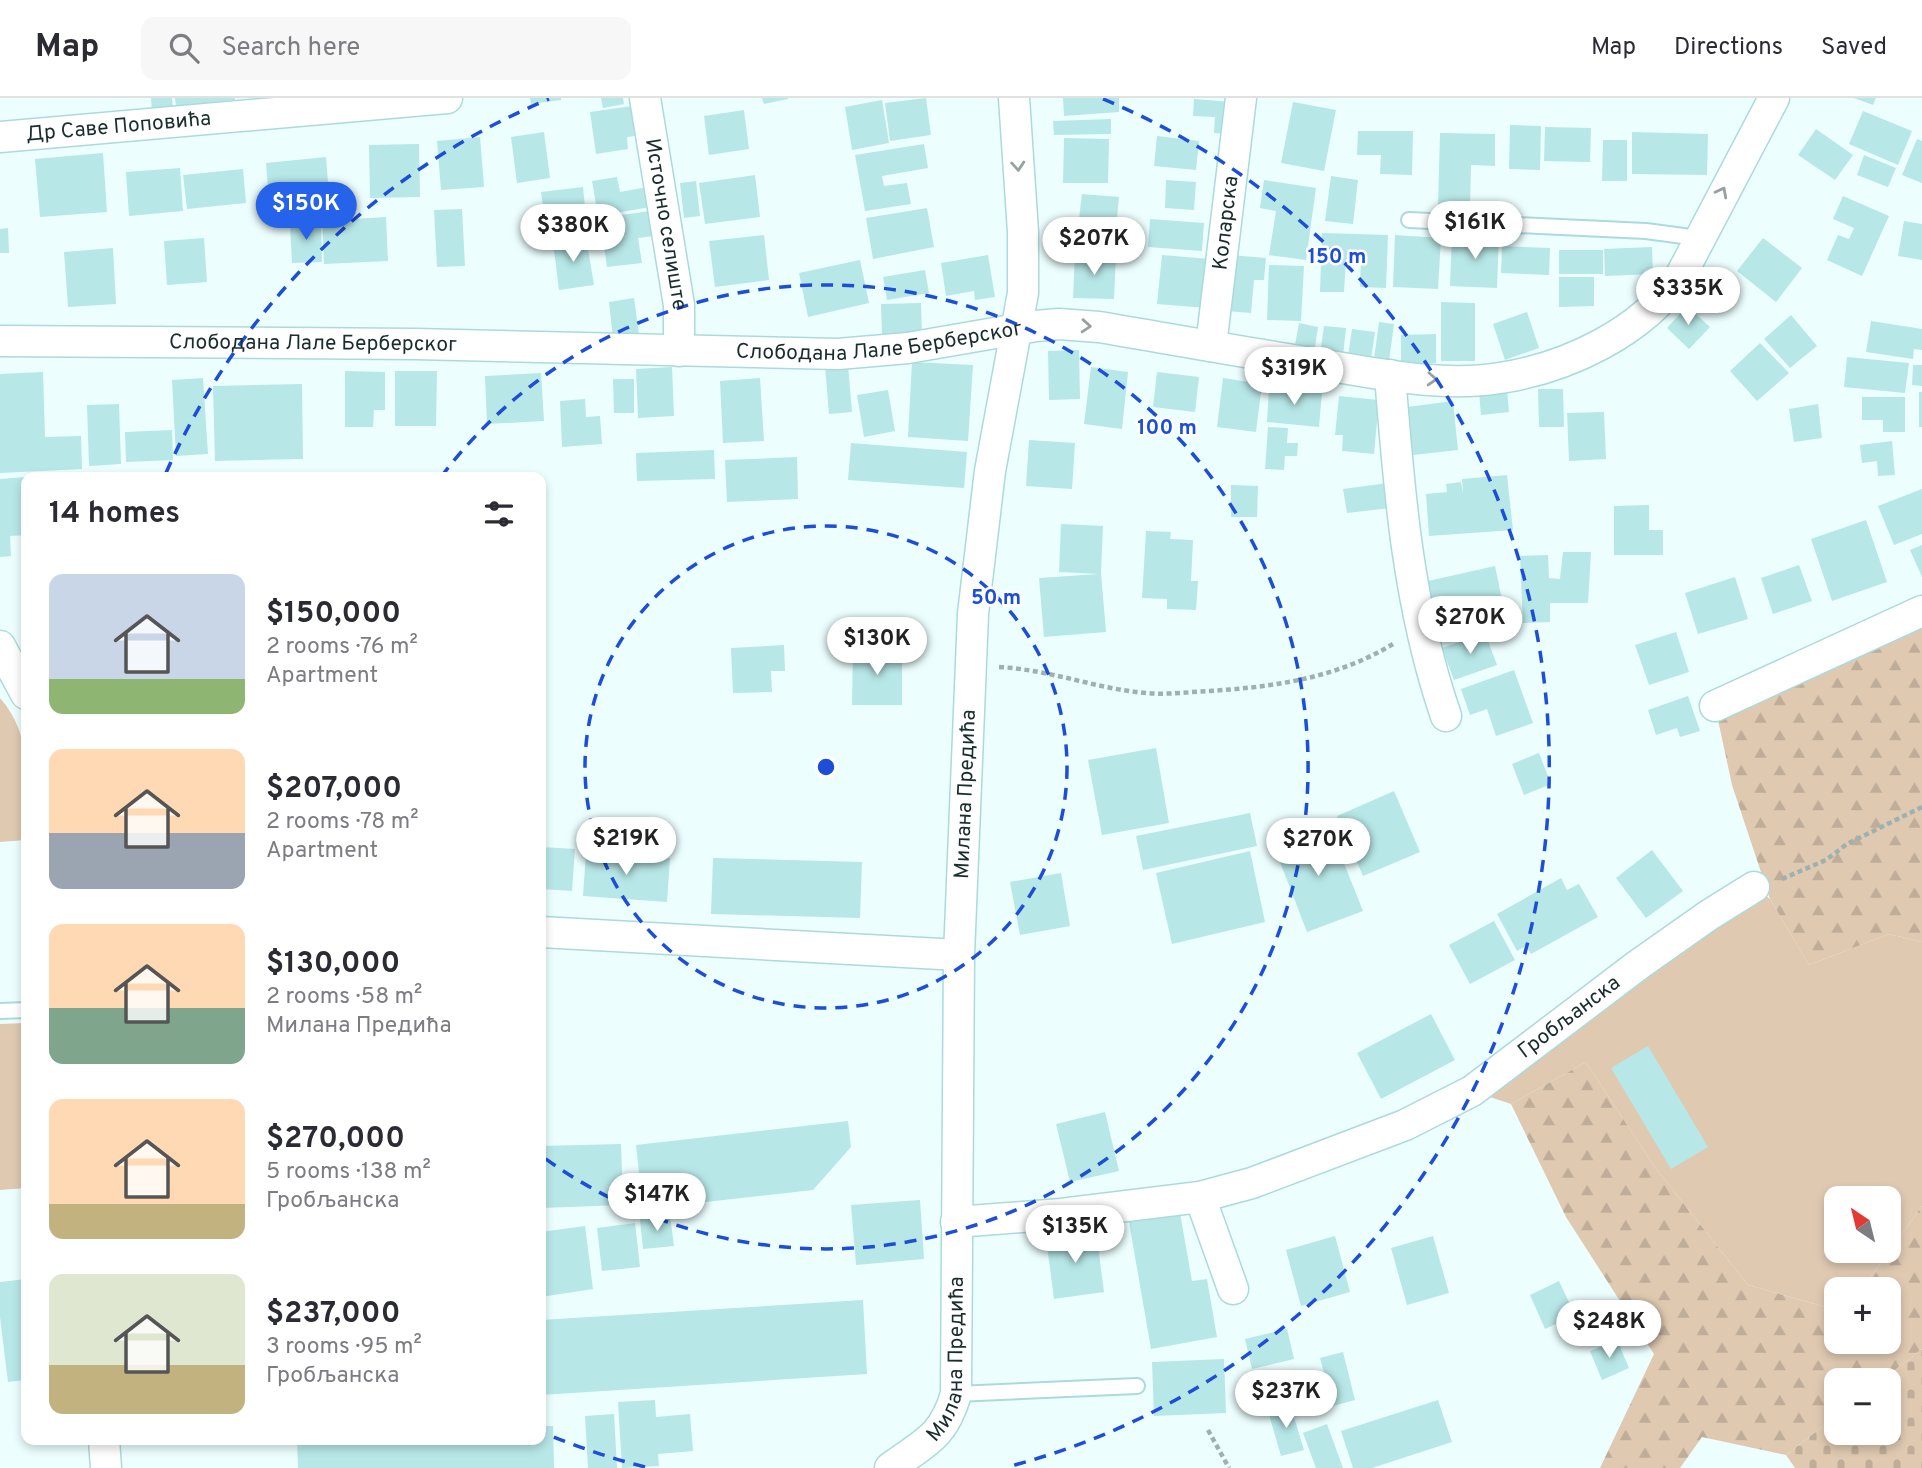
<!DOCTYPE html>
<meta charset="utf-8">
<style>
body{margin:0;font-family:Overpass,sans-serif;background:#f7f7f7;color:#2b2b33;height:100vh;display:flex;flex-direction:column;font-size:26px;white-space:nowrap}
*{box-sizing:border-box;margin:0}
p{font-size:23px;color:#7c7c81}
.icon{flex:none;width:38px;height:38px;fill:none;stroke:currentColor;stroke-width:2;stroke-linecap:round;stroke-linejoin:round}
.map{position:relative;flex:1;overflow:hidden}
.details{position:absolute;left:21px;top:374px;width:525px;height:973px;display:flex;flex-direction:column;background:#fff;border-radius:14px;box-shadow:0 4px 10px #0003}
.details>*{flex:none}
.needle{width:46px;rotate:325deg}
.tools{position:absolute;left:1824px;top:1088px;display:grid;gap:14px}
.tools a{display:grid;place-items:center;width:77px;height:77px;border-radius:14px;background:#fff;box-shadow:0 4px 10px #0003;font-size:35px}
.price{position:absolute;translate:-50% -60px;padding:0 16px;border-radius:24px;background:#fff;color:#222;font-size:23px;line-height:46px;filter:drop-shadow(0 2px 4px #0008)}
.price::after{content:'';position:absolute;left:50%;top:42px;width:21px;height:16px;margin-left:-10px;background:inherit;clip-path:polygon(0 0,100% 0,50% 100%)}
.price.active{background:#2563eb;color:#fff}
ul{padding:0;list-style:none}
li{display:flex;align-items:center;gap:21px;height:175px;padding:0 28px}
li span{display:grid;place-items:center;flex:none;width:196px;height:140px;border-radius:14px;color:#555}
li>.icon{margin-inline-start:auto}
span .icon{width:84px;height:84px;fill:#fffc;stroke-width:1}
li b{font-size:30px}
h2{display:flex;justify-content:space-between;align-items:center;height:84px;padding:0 28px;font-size:30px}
header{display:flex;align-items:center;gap:42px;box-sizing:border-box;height:98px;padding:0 35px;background:#fff;border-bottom:2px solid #e1e1e2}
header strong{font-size:33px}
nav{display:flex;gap:38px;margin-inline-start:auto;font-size:24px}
.search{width:490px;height:63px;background:#f7f7f7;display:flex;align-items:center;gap:18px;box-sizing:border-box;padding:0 24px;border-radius:14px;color:#7c7c81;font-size:26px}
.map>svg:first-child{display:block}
.green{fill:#dfc9b1;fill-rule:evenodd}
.forest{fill:url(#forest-firs)}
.cemetery{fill:url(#cemetery-stones)}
.building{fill:#b8e7e7}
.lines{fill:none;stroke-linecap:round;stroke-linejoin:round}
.lane-casing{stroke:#acdadb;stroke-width:18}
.street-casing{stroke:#acdadb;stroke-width:33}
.path{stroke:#9eb0b0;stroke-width:4.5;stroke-dasharray:5 3.5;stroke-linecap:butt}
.lane{stroke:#fff;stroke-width:14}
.street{stroke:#fff;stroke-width:30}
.oneway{stroke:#98a0a0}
.ring{fill:none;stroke:#1d4ed8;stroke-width:3.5;stroke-dasharray:12 9}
.labels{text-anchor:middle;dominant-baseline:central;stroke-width:5;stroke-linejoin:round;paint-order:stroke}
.street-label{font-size:21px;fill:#1a2d2d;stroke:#fff}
.centre{fill:#1d4ed8;stroke:#fff;stroke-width:3.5}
.ring-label{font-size:21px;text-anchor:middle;font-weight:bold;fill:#1d4ed8;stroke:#fff;stroke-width:5;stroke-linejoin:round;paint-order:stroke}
</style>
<header>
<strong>Map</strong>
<div class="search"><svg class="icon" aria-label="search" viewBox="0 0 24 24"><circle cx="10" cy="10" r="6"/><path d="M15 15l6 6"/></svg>Search here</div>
<nav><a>Map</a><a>Directions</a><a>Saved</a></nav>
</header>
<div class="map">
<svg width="1922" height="1370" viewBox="0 0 1922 1370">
<defs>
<pattern id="forest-firs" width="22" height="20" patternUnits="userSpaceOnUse" patternTransform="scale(1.75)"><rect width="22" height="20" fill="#dfc9b1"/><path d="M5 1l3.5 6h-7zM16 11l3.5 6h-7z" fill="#bfad99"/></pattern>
<pattern id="cemetery-stones" width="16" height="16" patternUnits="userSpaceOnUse" patternTransform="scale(1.75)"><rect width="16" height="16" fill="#dfc9b1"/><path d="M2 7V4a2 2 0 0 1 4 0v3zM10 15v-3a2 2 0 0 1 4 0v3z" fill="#bfad99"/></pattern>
</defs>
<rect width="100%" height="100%" fill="#ecfefe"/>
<path class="green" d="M0,600C36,641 26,692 26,742L0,744Z
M1754,789L1770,801L1809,867L1889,836L1922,844V1108L1861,1192H1836V1212L1748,1187L1654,1068L1586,964L1511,1006L1472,993ZM1836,1101H1888V1153H1836Z
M26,925V1090L0,1092V926Z"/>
<path class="forest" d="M1922,513V844L1889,836L1809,867L1770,801L1732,687L1715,608Z
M1586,964L1654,1068L1748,1187L1836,1212V1244H1888V1192H1861L1922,1108V1251L1881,1283H1836V1318L1786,1357L1702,1339L1680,1370H1600L1654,1256L1566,1119L1511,1006Z"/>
<path class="cemetery" d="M1922,1251V1370H1795L1786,1357L1836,1318V1335H1888V1283H1881Z"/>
<path class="building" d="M151,0H172L173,10L152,12Z
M175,0H235V2L176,8Z
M530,0H561V2L531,6Z
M601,0H623L624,6L603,10Z
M762,0H788V1L764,6Z
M926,0L931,37L890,43L885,5Z
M1063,0H1119V14L1064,18Z
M1854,0H1876L1873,7Z
M1194,1L1232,4L1229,36L1214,35L1215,19L1193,18Z
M882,2L889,45L852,52L845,9Z
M1293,4L1336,12L1324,73L1281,65Z
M639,7L644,37L627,39L628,51L596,56L590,14Z
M744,12L749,51L709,57L704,18Z
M1863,13L1912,33L1898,67L1849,46Z
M1111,21V36L1054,37L1053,23Z
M1510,27L1541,28L1540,72L1509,71Z
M1545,29L1591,30L1590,64L1544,63Z
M1816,31L1853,57L1835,82L1798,57Z
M1358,33H1413L1412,77L1380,76L1381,57H1357Z
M544,34L550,80L517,85L511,39Z
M1632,34L1708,36L1707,77L1632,76Z
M1440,35L1495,36V68L1471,67L1470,111L1438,110Z
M1157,38L1199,43L1196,72L1154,68Z
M480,39L484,89L441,92L437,43Z
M1064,40L1109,41L1108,85H1063Z
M1917,41L1922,43V85L1902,77Z
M1603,42H1627V83H1602Z
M419,46L420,99L370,100L369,47Z
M924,46L928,70L882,78L884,88L907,85L911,106L865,113L855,57Z
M103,55L107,114L40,119L35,61Z
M1864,57L1896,70L1888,89L1857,77Z
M326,59L329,97L269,103L266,65Z
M180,70L183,113L129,118L126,74Z
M243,71L246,105L187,111L183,77Z
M755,77L760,119L705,126L699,85Z
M1331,78L1358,82L1353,126L1325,123Z
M617,79L620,94L653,88L656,108L598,118L592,83Z
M1166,82L1196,84L1194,112L1165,110Z
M1264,82L1316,90L1306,162L1269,157L1276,113L1260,110Z
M696,83L700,118L684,120L680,85Z
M583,89L587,128L546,133L541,94Z
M1082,96L1119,99L1115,141L1077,137Z
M1843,98L1889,118L1862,178L1827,162L1838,137L1849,141L1854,130L1833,121Z
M927,110L934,149L873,161L866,120Z
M462,111L465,168L437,169L434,112Z
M650,113L654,138L638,140L642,165L607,169L600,120Z
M386,119L388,163L324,166L322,123Z
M1150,121L1204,125L1202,153L1148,149Z
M1904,123L1922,126V162L1898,158Z
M321,124L322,164L292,165L290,125Z
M8,130L9,155H0V131Z
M1322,135L1388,137L1386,190L1360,189L1361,161H1346L1344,194H1320Z
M1452,136L1499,137L1497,190L1450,188Z
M764,137L769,182L715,189L709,143Z
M1395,137L1441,140L1438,191L1393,189Z
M586,139L594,187L559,192L553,144Z
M204,140L207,184L167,187L164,143Z
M1763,140L1802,170L1776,204L1737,173Z
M1502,148L1550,150L1549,177L1501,175Z
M1652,149L1653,176L1605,178L1604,151Z
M113,150L116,206L68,209L64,154Z
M1559,152H1603V176H1559Z
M1075,156L1116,158L1114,201L1073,200Z
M988,157L995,199L975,202L974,193L946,198L941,165Z
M1162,157L1210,161L1206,210L1157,206Z
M1231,157L1266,160L1264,182H1254L1251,215L1226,213Z
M860,162L869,205L808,219L799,175Z
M1269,167L1304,168L1301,223L1267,222Z
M925,172L929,195L887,202L883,179Z
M1559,179H1594V208L1559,209Z
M634,200L639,236L613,240L609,204Z
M1441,204L1475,205V263H1441Z
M921,205L922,236L882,237L881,206Z
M1687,208L1710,229L1689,251L1667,230Z
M1527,214L1539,250L1505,262L1493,226Z
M1791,217L1817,248L1790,270L1764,241Z
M1871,223L1922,231V252L1914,251L1913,261L1866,254Z
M1379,224L1394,226L1389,263L1374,261Z
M1299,225L1318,229L1314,256L1294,252Z
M1324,228L1346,230L1343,258L1320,256Z
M1352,231L1375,234L1371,261L1348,258Z
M1436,236V265L1401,266V237Z
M1760,245L1789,275L1757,303L1730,273Z
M1079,252L1080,301L1049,302L1048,253Z
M1847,259L1909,265L1905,295L1844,289Z
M912,264L973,267L968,343L908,339Z
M848,267L852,314L829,316L825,268Z
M1913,267H1922V288L1912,287Z
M672,269L674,318L638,320L636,271Z
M1091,269L1128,274L1122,331L1084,326Z
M345,273L385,274V312H374L373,329H345Z
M395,273H437L436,328H395Z
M43,274L45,339L81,338L82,371L0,375V276Z
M1157,274L1199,279L1195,314L1153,309Z
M541,275L544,323L487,326L485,278Z
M203,280L208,356L176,358L172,282Z
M760,280L764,343L723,345L720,283Z
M1223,280L1262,286L1256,334L1217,329Z
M613,281H634V315H614Z
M302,286L303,361L215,363L213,288Z
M1269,290L1322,294L1319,329L1267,324Z
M1507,291L1509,314L1481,317L1479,294Z
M1538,291H1563L1564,329H1539Z
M888,292L895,333L864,339L857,297Z
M1919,294H1922V329H1919Z
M1339,298L1379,302L1374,356L1342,353L1343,337H1335Z
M1862,299H1905V334H1883V322H1862Z
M585,301L586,319L600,318L602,346L562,349L560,303Z
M1453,303L1458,352L1413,357L1407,309Z
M119,306L121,366L89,368L87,307Z
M1818,306L1822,340L1794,344L1789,311Z
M1604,314L1606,361L1569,363L1567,315Z
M1268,329L1288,330L1287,345H1298L1297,358H1285L1284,372L1265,371Z
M172,332L173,362L126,364L125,334Z
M1029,342L1075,345L1072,391L1026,388Z
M1892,343L1895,377L1878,378L1877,363L1862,365L1860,347Z
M851,345L967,354L964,390L848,382Z
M714,352L715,381L637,383L636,355Z
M797,359L798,401L727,404L725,362Z
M1507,377L1513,432L1429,438L1426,396L1447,394L1446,386L1461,384L1463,396L1462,381Z
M26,379V437L10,438L11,458L0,459V381Z
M1388,385L1391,410L1347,415L1343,391Z
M1231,387L1258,388L1257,419H1231Z
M1922,391V436L1894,447L1878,408Z
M1649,407V432H1663V457H1614V408Z
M1866,422L1887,484L1832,503L1811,441Z
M1061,426L1103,428L1101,475L1106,534L1044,539L1039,480L1099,476L1059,474Z
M1146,433L1171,434L1170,441L1193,442L1191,483H1198L1196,512L1167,511V501L1142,500Z
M1922,447V479L1910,452Z
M1563,454H1591L1588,505H1550V524L1523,525L1520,458L1548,457L1549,480L1560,481Z
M1799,467L1812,503L1773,516L1761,480Z
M1495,468L1507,526L1440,540L1428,483Z
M1735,479L1748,521L1698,536L1685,495Z
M1676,534L1689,574L1649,587L1635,547Z
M1485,535L1497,567L1454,582L1442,550Z
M784,547L785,573H771L772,594L733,595L731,550Z
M853,550H902V607H852Z
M1514,572L1533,625L1496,638L1487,611L1470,617L1461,591Z
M1688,598L1700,633L1680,639L1677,630L1656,637L1648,612Z
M1156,650L1169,725L1102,737L1088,662Z
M1539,655L1551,686L1524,697L1512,666Z
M1394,693L1420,754L1363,778L1337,718Z
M1250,715L1257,748L1143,772L1136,738Z
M1328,725L1363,813L1307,834L1273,746Z
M541,749L575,751L572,793L541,791Z
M1652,752L1683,793L1646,820L1616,780Z
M1250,753L1265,824L1172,846L1156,775Z
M586,754L670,760L667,804L583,798Z
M713,760L862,764L860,820L711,816Z
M1061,775L1070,828L1020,837L1010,784Z
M1561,780L1567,792L1579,786L1598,819L1531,856L1526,848L1517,853L1497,816Z
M1494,823L1515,862L1470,886L1449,847Z
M1431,916L1455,962L1381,1001L1357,955Z
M1648,948L1708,1049L1671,1071L1611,970Z
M1105,1014L1119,1073L1070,1084L1056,1026Z
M848,1023L851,1049L813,1092L643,1111L636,1047Z
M621,1046L623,1107L541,1110V1048Z
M920,1102L924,1161L856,1167L851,1107Z
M1180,1115L1192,1183L1207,1181L1217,1239L1151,1251L1129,1124Z
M670,1118L674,1148L643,1151L640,1121Z
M635,1125L640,1169L602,1173L597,1130Z
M585,1128L593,1191L541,1199V1134Z
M1096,1133L1104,1194L1054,1201L1046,1140Z
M1335,1138L1350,1194L1301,1208L1286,1152Z
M1433,1138L1449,1195L1407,1207L1391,1150Z
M26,1181V1282L8,1284L0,1219V1184Z
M1559,1183L1575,1217L1545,1231L1530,1197Z
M863,1202L867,1276L541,1297V1222Z
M1287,1231L1294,1261L1252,1271L1245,1241Z
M1617,1242L1629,1270L1602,1282L1590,1253Z
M1343,1254L1355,1302L1333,1308L1320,1260Z
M1224,1261L1226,1315L1154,1318L1152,1264Z
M655,1302L656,1319L690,1316L693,1353L658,1356L659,1368L622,1370L618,1304Z
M1438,1302L1452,1344L1372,1370H1353L1341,1333Z
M1290,1306L1304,1352L1281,1358L1268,1313Z
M614,1316L617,1370H588L585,1318Z
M1327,1326L1343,1370H1316L1303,1335Z
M541,1328H553L554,1370H298L297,1342H541Z"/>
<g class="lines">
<g class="lane-casing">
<path id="lane" d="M1409,122L1646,133L1698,140
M0,913L26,912
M956,1296L1137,1288"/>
</g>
<g class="street-casing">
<g id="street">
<path id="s1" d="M645,0L679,207V253"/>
<path id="s2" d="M0,39L447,0"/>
<path id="s3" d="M0,243L415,246L838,256L908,250L1036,228L1059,226L1099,229C1176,242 1253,256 1331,268C1385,277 1445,289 1500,280C1567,270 1643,234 1681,177L1774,0"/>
<path id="s4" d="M1211,248L1241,0"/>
<path d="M1390,277C1399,393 1408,508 1446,618"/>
<path d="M0,548L26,596"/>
<path d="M1715,608L1922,513"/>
<path d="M541,834L959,857"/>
<path d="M1200,1099L1233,1191"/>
<path id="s5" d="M956,1124L1061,1116L1200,1099L1252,1085L1405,1027L1472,993L1638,867L1709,817L1754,789"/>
<path d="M104,1342L106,1370"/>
<path id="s6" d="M890,1370C925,1344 943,1340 956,1296L959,857L973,516L990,373L1023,195V134L1014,0"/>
</g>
</g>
<path class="path" d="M999,569C1052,572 1097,591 1146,595C1167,597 1188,594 1209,593C1274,589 1337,580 1393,546
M1782,781L1826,762L1847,746L1922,709
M1208,1332L1229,1370"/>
<use href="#lane" class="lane"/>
<use href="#street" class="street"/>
</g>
<defs><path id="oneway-chevron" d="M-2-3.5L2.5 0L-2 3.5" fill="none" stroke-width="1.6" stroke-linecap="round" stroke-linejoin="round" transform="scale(1.75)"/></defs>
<g class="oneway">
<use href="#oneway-chevron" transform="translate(1018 68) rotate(86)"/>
<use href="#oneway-chevron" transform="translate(1722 94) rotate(-62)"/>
<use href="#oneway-chevron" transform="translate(1086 228) rotate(4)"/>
<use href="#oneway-chevron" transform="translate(1432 281) rotate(3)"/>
</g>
<g class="ring">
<circle cx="826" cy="669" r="241"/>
<path d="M441 379A482 482 0 1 1 543 1059"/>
<path d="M645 1369A723 723 0 0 1 544 1335M166 375A723 723 0 0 1 549 1M1103 1A723 723 0 0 1 1007 1369"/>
</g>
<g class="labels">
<g class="street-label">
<text stroke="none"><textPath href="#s2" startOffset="119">Др Саве Поповића</textPath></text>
<text stroke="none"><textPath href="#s4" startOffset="124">Коларска</textPath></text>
<text stroke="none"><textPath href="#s1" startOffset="128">Источно селиште</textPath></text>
<text stroke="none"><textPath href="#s3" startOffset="880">Слободана Лале Берберског</textPath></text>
<text stroke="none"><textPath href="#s3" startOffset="313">Слободана Лале Берберског</textPath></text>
<text stroke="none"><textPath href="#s6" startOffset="702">Милана Предића</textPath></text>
<text stroke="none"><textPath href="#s5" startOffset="660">Гробљанска</textPath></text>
<text stroke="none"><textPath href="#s6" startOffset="135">Милана Предића</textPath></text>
</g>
</g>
<circle cx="826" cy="669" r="10" class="centre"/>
<g class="ring-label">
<text x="1337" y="165">150 m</text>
<text x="1167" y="336">100 m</text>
<text x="996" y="506">50 m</text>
</g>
</svg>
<div class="tools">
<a><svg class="needle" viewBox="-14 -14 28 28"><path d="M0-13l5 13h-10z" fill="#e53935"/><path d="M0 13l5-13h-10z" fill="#7c7c81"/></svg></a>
<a>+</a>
<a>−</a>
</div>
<b class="price active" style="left:306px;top:144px">$150K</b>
<b class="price" style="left:1475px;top:163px">$161K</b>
<b class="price" style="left:573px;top:166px">$380K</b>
<b class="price" style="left:1094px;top:179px">$207K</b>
<b class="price" style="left:1688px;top:229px">$335K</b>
<b class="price" style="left:1294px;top:309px">$319K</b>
<b class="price" style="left:1470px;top:558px">$270K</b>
<b class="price" style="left:877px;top:579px">$130K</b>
<b class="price" style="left:626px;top:779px">$219K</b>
<b class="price" style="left:1318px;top:780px">$270K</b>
<b class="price" style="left:657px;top:1135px">$147K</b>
<b class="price" style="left:1075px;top:1167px">$135K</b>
<b class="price" style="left:1609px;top:1262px">$248K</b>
<b class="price" style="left:1286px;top:1332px">$237K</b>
<section class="details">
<h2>14 homes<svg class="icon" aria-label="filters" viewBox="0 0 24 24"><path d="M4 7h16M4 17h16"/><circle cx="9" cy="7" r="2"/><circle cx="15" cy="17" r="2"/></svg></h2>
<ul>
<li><span style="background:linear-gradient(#c9d6e8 75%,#8fb573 0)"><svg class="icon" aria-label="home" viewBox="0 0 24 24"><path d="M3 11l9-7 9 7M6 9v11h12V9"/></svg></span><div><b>$150,000</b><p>2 rooms · 76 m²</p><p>Apartment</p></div></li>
<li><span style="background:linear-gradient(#ffd9b3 60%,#9aa5b1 0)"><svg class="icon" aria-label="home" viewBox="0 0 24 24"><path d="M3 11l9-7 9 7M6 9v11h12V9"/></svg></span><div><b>$207,000</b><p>2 rooms · 78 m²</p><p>Apartment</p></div></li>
<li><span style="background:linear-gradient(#ffd9b3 60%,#7fa58c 0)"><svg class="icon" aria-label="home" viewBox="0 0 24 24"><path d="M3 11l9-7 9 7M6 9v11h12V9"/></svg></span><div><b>$130,000</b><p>2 rooms · 58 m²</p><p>Милана Предића</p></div></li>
<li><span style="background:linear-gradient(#ffd9b3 75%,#c2b280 0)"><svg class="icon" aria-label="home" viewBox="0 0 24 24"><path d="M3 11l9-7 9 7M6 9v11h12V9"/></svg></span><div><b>$270,000</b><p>5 rooms · 138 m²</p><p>Гробљанска</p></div></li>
<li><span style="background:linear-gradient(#dfe7d0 65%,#c2b280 0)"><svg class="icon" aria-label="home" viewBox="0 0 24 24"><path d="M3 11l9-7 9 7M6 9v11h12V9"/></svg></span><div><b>$237,000</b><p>3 rooms · 95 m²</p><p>Гробљанска</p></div></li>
</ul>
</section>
</div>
